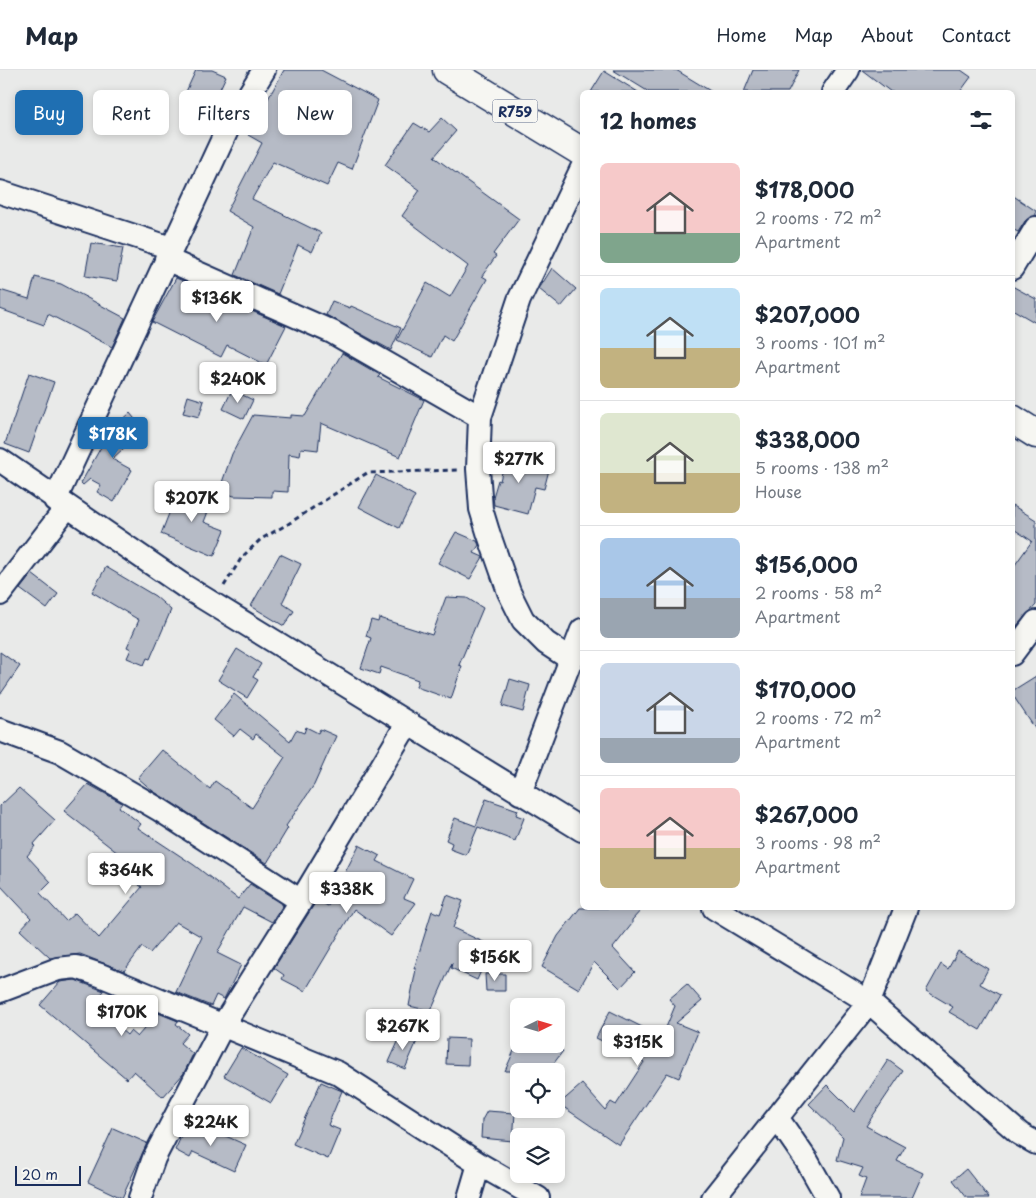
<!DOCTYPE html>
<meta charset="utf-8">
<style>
body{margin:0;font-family:"Playpen Sans",sans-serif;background:#f2f2f3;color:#1f2937;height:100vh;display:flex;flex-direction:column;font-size:19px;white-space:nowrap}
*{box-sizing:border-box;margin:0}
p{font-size:16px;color:#747a83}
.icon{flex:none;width:28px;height:28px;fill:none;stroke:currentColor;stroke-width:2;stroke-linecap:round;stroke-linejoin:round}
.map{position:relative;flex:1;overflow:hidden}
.drawer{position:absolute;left:580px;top:20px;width:435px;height:820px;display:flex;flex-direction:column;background:#fff;border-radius:8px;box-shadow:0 2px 8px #0003}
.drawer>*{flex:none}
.hud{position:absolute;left:15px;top:20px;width:475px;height:45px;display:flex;gap:10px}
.needle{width:32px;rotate:85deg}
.tools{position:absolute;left:510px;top:928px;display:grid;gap:10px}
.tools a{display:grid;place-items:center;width:55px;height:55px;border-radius:8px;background:#fff;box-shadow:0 2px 8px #0003;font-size:25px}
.scale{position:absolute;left:15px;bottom:12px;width:66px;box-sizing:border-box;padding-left:5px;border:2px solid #1b2f5e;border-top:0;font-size:14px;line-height:18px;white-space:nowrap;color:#1b2f5e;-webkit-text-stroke:4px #f6f6f2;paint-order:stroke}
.price{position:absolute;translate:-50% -42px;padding:0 11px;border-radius:5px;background:#fff;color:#222;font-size:16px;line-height:32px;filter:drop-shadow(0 1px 2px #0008)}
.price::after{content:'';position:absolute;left:50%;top:30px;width:15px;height:11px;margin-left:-8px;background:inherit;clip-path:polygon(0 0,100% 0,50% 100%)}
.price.current{background:#1f6fb2;color:#fff}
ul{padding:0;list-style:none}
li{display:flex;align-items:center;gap:15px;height:125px;padding:0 20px}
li+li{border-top:1px solid #e0e1e3}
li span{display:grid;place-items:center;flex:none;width:140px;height:100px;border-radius:8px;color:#555}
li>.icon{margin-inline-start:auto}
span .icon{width:60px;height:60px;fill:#fffc;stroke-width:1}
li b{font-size:21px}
h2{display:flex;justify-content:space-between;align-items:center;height:60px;padding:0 20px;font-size:21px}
.chip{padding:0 18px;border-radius:8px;background:#fff;box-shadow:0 2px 8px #0003;font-size:18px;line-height:45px}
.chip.current{background:#1f6fb2;color:#fff}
header{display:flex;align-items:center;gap:30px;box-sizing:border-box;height:70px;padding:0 25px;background:#fff;border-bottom:1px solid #e0e1e3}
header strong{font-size:24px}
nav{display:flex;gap:28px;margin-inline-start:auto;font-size:18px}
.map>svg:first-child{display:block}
.building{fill:#b6bbc6;stroke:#1b2f5e}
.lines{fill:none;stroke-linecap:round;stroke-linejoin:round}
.minor-casing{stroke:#1b2f5e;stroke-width:26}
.primary-casing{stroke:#1b2f5e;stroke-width:31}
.path{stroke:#1b2f5e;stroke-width:3;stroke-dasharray:5 4;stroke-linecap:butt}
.minor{stroke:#f6f6f2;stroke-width:22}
.primary{stroke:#f6f6f2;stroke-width:28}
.labels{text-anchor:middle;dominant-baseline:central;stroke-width:5;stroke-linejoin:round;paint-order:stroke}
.shield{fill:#f6f6f2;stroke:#5d6b8a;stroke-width:1}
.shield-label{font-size:14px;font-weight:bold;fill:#1b2f5e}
</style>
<header>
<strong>Map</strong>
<nav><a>Home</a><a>Map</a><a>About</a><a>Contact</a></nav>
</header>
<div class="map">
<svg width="1036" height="1128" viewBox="0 0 1036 1128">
<rect width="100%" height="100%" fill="#e9eae9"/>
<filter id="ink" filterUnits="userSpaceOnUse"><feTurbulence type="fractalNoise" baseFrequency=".02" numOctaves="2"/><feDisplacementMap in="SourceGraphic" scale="10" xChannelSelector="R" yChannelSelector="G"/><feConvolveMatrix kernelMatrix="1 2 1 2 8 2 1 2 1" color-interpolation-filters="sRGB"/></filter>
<g filter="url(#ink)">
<path class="building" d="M196,0H212L226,6L211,38L184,26Z
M284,0H321L378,30L352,99L338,93L327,116L273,92L252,129L321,163L312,182L298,175L278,224L235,205L254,157L227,141L262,73L248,65Z
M613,0H676L712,22H649Z
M753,0H799L788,22H744Z
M862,0H961L971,7L960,22H891Z
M604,1L638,22H591Z
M442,48L456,61L434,87L519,149L493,184L496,186L482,206L487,209L452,271L443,265L432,287L397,270L427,213L450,227L468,196L402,146L420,120L385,95L414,53L429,62Z
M1012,125L1036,141V145L1025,151L1018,162L1012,159Z
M91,173L123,178L117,211L85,206Z
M552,198L576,219L561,237L539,219Z
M35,207L61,214L125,248L112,277L48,244L44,255L0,239V220L29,229Z
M176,208L286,256L266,295L227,275L221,287L152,252Z
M1012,216L1036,229V253L1012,239Z
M332,231L350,238L351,236L401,258L391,280L326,245Z
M342,283L380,305L378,307L424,330L400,387L321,353L318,380L301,378L300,386L289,384L288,422L272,421V427L234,426L219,421L232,384L253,345L291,348V345L305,346Z
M29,303L54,312L29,383L5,374Z
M232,320L253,330L244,349L223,339Z
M188,326L204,331L199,347L183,343Z
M130,343L142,358L134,365L136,367L112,389L132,400L114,432L97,422L101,415L90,409L83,415L81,413L116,350L119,353Z
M506,385L550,396L544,419L535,417L528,444L494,435L493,427L498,410L500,411Z
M376,405L415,426L399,458L359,437Z
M179,418L212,431L204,452L225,460L214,486L161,464Z
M1012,435L1036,450V535L1012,561V499L1032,471L1012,458Z
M456,462L477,471L479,475L474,483L483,487L470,509L438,493Z
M280,484L301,494L282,533L294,541L284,556L251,536Z
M106,497L155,526L171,540L150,589L147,588L144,595L127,588L131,579L127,577L139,550L92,522Z
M32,504L58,524L47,539L20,519Z
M446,527L467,528L483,538L459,595L462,596L451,629L416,617L418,610L381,597L379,604L361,598L371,568L366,566L371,550L378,552L379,548L432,565Z
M237,579L261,594L253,607L258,610L247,628L218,610Z
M0,582L20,596L0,625Z
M1036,606V660L1012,624V621Z
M510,609L530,615L523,642L502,636Z
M234,624L290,671L296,660L304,663L306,657L318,663L320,659L336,666L314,715L286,756L288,758L267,793L153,721L138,708L162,680L210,719L215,711L252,738L285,687L256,664L253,669L240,659L234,666L214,650Z
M88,714L122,733L119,737L141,754L138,758L194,795L238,829L250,814L283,835L272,852L243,837L217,883L241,895L224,929L216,925L211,936L176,922L202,867L176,852L150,883L142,877L124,901L80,884L50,888L20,860L31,848L0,815V736L19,718L55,750L33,775L35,776L27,786L51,812L40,823L66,851L75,843L99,868L142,817L139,815L146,805L64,741Z
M486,729L518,740L516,745L524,748L515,771L478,757L466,785L450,779L452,773L446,770L455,748L476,756Z
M359,775L380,786L377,791L413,809L404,828L416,833L391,866L354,839L305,921L282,909L284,905L274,898L317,830L328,836Z
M447,825L463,831L453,858L492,876L477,910L451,898L452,893L431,941L409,936L416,899H414L432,841L440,844Z
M580,838H643L632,850V854L613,878L635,902L620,918L594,892L579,919L542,897L558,866Z
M958,881L988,899L980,914L1000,925L980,960L949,942L953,937L926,921L941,894L948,899Z
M485,904H505V921H486Z
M75,910L104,921L92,935L127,965L130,961L137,967L158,943L178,951L176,954L188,964L180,973L193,984L184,1003L163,1027L134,1001L127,1009L40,935L60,912Z
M687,914L702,931L676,953L698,962L679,1008L667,1003L619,1075L559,1034L582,1014L605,1040L611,1032L616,1035L644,992L596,968L610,941L662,967L675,936L669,929Z
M402,963L417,971L405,999L389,992Z
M447,968L469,969L468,995L446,994Z
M517,974H554L563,981L548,1001H505Z
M241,978L288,1005L271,1033L224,1006Z
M888,990L903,1001L866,1056L905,1077L897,1091L923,1103L912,1128H859L866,1109L859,1106L863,1098L837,1090L843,1067L809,1034L827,1015L854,1042Z
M321,1012L342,1021L328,1055L340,1060L328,1089L293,1074Z
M487,1041L515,1043L513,1071L481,1068L482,1050Z
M186,1056L208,1067L212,1060L246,1075L234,1101L193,1082L190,1088L175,1080Z
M113,1058L147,1073L122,1128L88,1112Z
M966,1099L989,1128H967L953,1110Z"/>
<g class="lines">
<g class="minor-casing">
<path id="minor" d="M833,22L848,0
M0,122L171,178
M166,189L332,262L480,347
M1012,198L1036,158
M0,390L184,516L582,760
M55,430L227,60L264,0
M0,524L67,437
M1012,584L1036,552
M572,590L546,573L523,550L509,522L488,462L481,439L478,399L480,347L519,230L582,98
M0,660L60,682L160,740L301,831
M520,723L582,560
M714,838L869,932L1020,1064L1036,1073
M0,921L58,899L76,897L100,905L338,1003L479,1094L538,1128
M778,1049L807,1091L828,1128
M140,1128L154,1088L223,955L301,831L407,654
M469,1128L479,1094
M713,1128L869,932L906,838"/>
</g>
<g class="primary-casing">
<path id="primary" d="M447,0L582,82
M1012,349L1036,364"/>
</g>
<path class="path" d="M224,516L242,487L261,469L288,454L367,403L457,400"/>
<use href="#minor" class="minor"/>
<use href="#primary" class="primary"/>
</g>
</g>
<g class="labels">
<rect class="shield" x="492.5" y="29.5" width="45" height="23" rx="4"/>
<g class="shield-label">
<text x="515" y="41">R759</text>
</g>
</g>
</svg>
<div class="tools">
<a><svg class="needle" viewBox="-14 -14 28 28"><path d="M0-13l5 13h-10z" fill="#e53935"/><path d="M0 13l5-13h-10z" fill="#747a83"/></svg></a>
<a><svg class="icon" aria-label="locate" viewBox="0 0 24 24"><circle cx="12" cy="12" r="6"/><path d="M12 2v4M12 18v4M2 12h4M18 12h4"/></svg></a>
<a><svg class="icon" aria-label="layers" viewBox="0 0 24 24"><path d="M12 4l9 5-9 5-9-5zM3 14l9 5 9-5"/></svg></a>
</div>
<div class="scale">20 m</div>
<b class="price" style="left:217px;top:253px">$136K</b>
<b class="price" style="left:238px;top:334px">$240K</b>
<b class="price current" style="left:113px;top:389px">$178K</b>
<b class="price" style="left:519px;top:414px">$277K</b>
<b class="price" style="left:192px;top:453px">$207K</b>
<b class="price" style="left:126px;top:825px">$364K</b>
<b class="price" style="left:347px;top:844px">$338K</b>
<b class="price" style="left:495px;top:912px">$156K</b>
<b class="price" style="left:122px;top:967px">$170K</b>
<b class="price" style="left:403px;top:981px">$267K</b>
<b class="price" style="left:638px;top:997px">$315K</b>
<b class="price" style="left:211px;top:1077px">$224K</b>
<div class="hud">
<a class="chip current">Buy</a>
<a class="chip">Rent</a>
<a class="chip">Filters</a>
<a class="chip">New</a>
</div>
<section class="drawer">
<h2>12 homes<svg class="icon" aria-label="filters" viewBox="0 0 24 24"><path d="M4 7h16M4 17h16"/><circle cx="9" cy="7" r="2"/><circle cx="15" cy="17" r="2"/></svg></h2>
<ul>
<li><span style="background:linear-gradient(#f6c9c9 70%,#7fa58c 0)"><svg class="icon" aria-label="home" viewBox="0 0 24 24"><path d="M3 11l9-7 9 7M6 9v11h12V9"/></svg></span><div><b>$178,000</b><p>2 rooms · 72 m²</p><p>Apartment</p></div></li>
<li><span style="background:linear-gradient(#bfe0f5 60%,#c2b280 0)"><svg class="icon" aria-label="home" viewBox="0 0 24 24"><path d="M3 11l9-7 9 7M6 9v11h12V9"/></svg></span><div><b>$207,000</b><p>3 rooms · 101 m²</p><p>Apartment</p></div></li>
<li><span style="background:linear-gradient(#dfe7d0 60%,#c2b280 0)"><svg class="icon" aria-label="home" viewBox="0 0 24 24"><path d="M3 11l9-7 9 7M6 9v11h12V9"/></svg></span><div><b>$338,000</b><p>5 rooms · 138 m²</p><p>House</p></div></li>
<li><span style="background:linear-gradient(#a9c7e8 60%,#9aa5b1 0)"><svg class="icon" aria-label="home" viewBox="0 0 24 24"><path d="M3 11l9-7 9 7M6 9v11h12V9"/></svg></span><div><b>$156,000</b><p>2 rooms · 58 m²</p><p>Apartment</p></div></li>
<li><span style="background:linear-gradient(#c9d6e8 75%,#9aa5b1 0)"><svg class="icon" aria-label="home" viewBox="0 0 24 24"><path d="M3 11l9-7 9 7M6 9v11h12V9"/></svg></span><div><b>$170,000</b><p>2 rooms · 72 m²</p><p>Apartment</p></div></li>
<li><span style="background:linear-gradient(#f6c9c9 60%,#c2b280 0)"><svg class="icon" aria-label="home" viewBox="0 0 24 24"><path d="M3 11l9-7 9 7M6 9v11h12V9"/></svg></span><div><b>$267,000</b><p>3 rooms · 98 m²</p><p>Apartment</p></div></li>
</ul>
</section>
</div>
